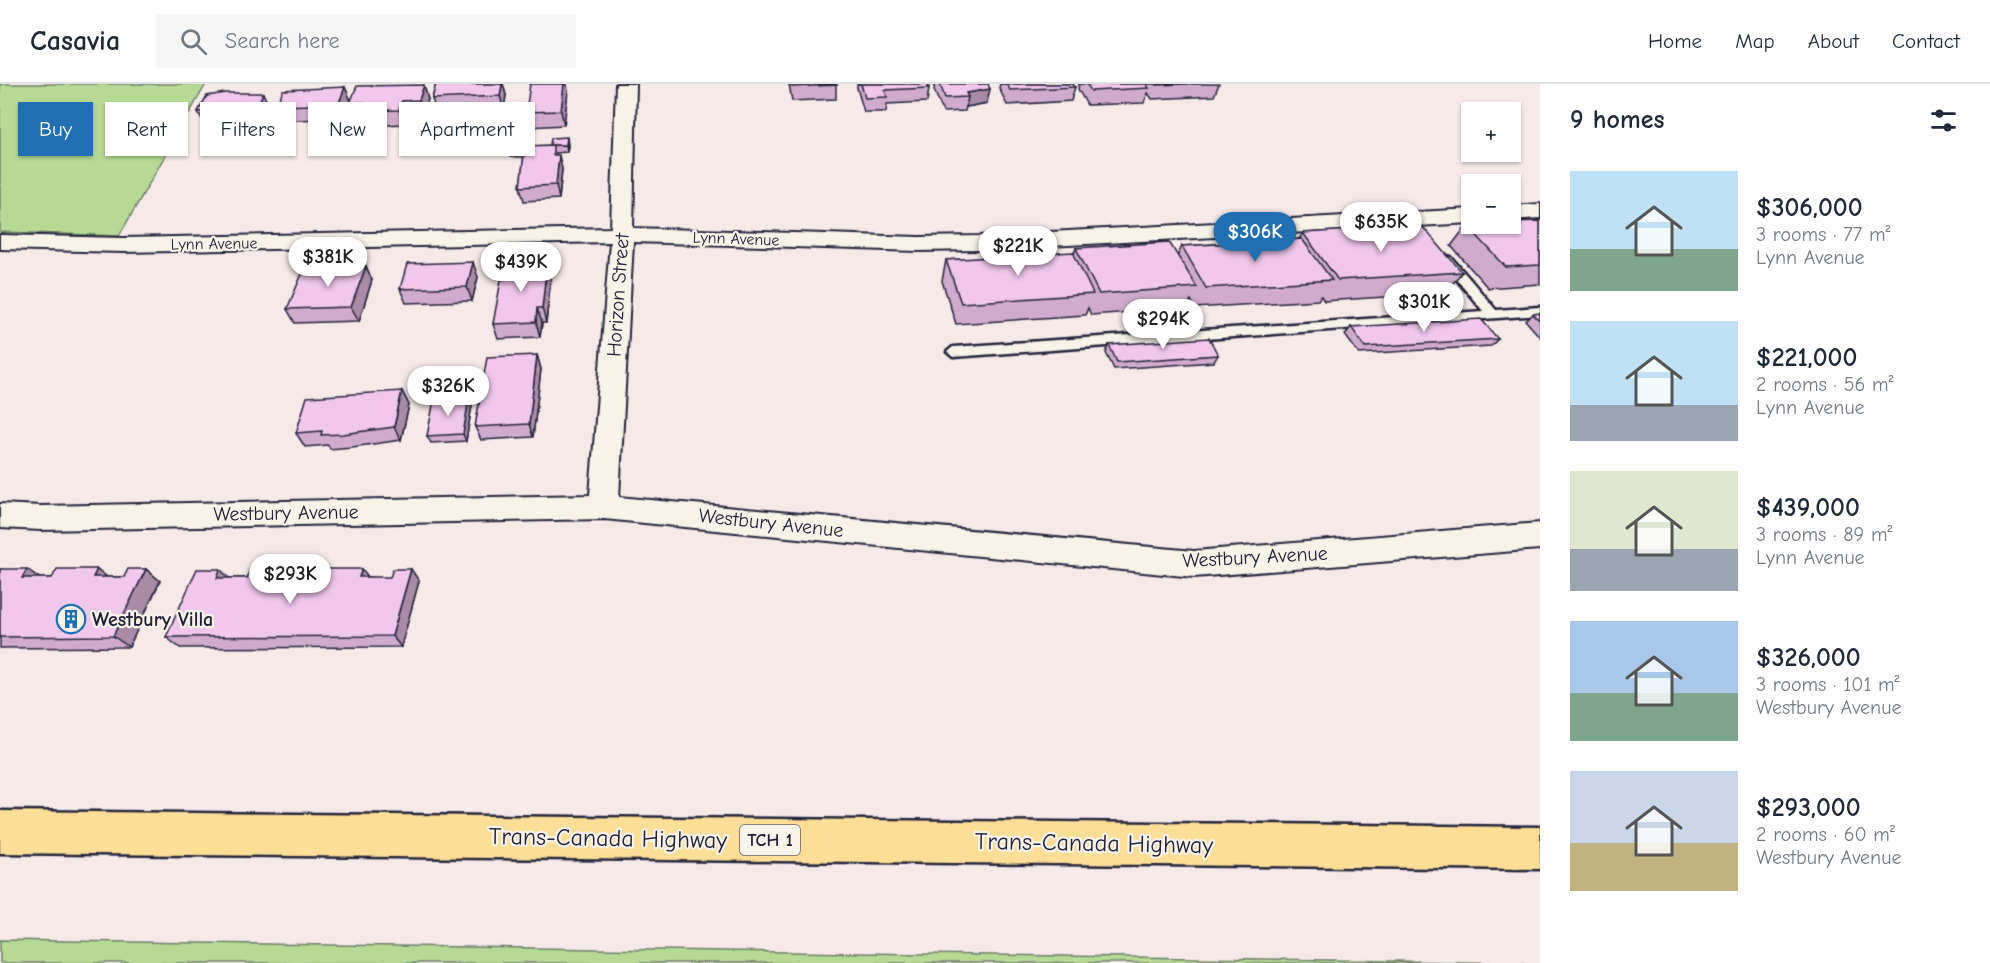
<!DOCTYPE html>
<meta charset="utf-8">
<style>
body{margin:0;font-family:"Comic Neue",sans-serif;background:#f6f6f7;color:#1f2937;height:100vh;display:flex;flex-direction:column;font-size:22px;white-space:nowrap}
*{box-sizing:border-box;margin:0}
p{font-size:20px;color:#747a83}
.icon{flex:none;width:33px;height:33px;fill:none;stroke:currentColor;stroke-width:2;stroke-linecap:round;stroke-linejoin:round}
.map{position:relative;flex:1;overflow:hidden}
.details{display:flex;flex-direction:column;background:#fff;width:450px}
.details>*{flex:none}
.top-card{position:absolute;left:18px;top:18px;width:570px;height:54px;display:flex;gap:12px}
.fabs{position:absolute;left:1461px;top:18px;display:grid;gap:12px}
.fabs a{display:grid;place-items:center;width:60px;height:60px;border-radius:0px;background:#fff;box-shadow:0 2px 4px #0004;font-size:30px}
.price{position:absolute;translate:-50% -51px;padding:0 14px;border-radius:21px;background:#fff;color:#222;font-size:20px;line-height:39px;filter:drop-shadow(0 2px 3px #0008)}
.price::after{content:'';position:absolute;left:50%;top:36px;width:18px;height:14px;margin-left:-9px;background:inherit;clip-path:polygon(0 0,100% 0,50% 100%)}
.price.on{background:#1f6fb2;color:#fff}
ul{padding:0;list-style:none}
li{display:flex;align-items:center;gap:18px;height:150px;padding:0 30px}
li span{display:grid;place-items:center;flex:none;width:168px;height:120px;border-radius:0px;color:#555}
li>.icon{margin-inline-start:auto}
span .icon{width:72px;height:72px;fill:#fffc;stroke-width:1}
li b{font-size:26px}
h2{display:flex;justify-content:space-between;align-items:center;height:72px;padding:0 30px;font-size:26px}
.tag{padding:0 21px;border-radius:0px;background:#fff;box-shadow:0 2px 4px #0004;font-size:21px;line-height:54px}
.tag.on{background:#1f6fb2;color:#fff}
header{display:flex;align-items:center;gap:36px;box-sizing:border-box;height:84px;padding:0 30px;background:#fff;border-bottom:2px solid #e0e1e3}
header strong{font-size:28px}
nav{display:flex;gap:33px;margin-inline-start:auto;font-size:21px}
.search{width:420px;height:54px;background:#f6f6f7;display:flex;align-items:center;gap:15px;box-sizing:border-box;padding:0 21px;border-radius:0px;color:#747a83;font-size:22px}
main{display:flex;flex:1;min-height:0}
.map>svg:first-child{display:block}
.green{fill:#b6da94;stroke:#6c7e68;stroke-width:1.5}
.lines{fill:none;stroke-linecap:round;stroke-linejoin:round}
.service-casing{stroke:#22223b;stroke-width:5}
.minor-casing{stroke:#22223b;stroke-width:4}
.motorway-casing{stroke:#22223b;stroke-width:5}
.service{fill:#f7f3e8;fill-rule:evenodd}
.minor{fill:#f7f3e8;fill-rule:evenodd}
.motorway{fill:#fcde96;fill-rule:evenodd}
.wall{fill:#d0abcc;stroke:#22223b;stroke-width:1.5}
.shaded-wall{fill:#a98ba6;stroke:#22223b;stroke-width:1.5}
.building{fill:#f2c7ed;stroke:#22223b;stroke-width:1.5}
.labels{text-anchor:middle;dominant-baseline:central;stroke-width:4.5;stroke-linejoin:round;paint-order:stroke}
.far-street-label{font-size:16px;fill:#22223b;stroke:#f7f3e8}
.shield{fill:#f7f3e8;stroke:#62616f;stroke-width:1.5}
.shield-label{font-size:18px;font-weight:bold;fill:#22223b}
.street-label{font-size:20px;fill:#22223b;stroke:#f7f3e8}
.poi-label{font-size:20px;font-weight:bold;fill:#22223b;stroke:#f7f3e8;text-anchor:start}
.near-street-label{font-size:24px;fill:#22223b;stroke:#f7f3e8}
</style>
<header>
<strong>Casavia</strong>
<div class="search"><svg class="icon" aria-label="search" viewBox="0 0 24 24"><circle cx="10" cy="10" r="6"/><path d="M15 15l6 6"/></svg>Search here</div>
<nav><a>Home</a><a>Map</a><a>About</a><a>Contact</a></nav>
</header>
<main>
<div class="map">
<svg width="1540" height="879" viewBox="0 0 1540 879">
<rect width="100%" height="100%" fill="#f6eae9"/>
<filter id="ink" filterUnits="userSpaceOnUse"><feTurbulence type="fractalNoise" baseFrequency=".0167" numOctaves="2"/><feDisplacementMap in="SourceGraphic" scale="12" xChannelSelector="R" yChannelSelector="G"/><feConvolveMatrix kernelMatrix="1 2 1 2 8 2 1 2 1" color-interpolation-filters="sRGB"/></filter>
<g filter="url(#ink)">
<path class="green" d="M0,0H206L119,152L0,148Z
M0,856L1524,879H0Z"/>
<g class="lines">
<g class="service-casing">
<path id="service" d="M1447,172L1451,173L1496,226L1540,223V231L953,273L947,268L953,263L1483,227L1443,179V173Z"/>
</g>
<g class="minor-casing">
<path id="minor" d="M616,0H636L633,144L918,153L979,152L1472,125V139L979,166L918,167L633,158L619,413L1194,467L1540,439V465L1194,493L604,435L41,446L0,444V420L41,422L590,411L610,158L123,168L0,165V151L123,154L611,144Z
M1540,120V134L1510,136V122Z"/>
</g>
<g class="motorway-casing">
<path id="motorway" d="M0,727L1540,743V785L0,769Z"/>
</g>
<use href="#service" class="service"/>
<use href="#minor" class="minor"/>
<use href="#motorway" class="motorway"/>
</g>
<path class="wall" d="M436,0H503L506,11L504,26L437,30L432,15Z
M789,0H836V15L792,17Z
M857,0H928L929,4L927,18L887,20L886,28H864L857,4Z
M935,0H988L987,19L966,23L965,27L943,28L934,6Z
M1000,0H1073L1075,3L1071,17L1007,21L999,4Z
M1079,0H1219L1214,12L1152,15L1148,9L1144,19L1087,21L1078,5Z
M345,3L351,17L343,38L318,40L316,35L283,37L276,22Z
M568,7L564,41L529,43L526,28Z
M207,12L270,24L264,38L206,42L198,28Z
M428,15L424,31H407L404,40L366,42L362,33H356L350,19Z
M524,55L525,62L568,61L567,68L555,69L562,85L559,115L524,117L520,103L524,73H510L508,66Z
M1540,137V200L1488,204L1451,162L1467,141Z
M1303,149L1462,188L1445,209L1324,217L1321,212L1318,216L1195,224L1191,216L1186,224L1091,231L1088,224L1085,231L956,240L942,197L946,176L1074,170L1076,164L1178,171L1182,162L1299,155Z
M547,178L551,193L546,239H542L540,253L498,255L493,240L505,195Z
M366,182L372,196L359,237L295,239L287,225L322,189Z
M478,193L472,217L406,219L400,205Z
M1540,229V253L1526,237L1533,230Z
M1351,243L1498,255L1491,262L1359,270L1345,251Z
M1109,261L1218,271L1214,278L1114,285L1106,269Z
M537,271L541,285L533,353L481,356L475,343Z
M402,307L409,321L401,356L352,363L330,365L328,361L305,363L296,349Z
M469,314L472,321L466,357L431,359L427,352Z
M0,485L39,494H52L97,485L107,493H124L146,485L160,497L129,563L0,564Z
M362,485L368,493L419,497L401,563L180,564L166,553L229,494L319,493Z"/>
<path class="shaded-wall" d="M502,0H503L506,11L504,26L500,12Z
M564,0H567L568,7L564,41L561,27Z
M424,1L428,15L424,31L419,16Z
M345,3L351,17L343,38L337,24Z
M990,5L987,19L966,23L968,13L966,9Z
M263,9L270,24L264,38L256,24Z
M402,17L407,31L404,40L399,26Z
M567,53L568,61L567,68L566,61Z
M524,55L525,62L524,73L522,65Z
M559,71L562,85L559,115L556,101Z
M473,178L478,193L472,217L467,203Z
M547,178L551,193L546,239L542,224Z
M366,182L372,196L359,237L351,223Z
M537,224L542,239L540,253L536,238Z
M537,271L541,285L533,353L529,340Z
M402,307L409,321L401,356L394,343Z
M469,314L472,321L466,357L463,350Z
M27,485L44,497L22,494Z
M97,485L112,497L93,493Z
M146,485L160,497L129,563L113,552Z
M220,485L233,498L217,494Z
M291,485L302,497L289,493Z
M362,485L371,497L359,493Z
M411,485L419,497L401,563L392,552Z"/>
<path class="building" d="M436,0H502L500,12L432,15Z
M530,0H564L561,27L526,28Z
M791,0H836L837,1L792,3Z
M861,0H928L929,4L885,6L887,13L865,14Z
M940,0H988L990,5L966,9L968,13L945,14Z
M1007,0H1073L1075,3L1010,6Z
M1087,0H1146L1149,4L1091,7Z
M1157,0H1182L1157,1Z
M424,1L419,16L402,17L399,26L360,27L363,18L350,19L357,2Z
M345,3L337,24L311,26L313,21L276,22L283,6Z
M225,9H263L256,24L198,28L207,12Z
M567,53L566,61H550L551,54Z
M524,55L522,65L508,66L509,56Z
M553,61V71H559L556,101L520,103L525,62Z
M1540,137V181L1506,183L1467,141L1510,140V138Z
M1422,142L1462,188L1338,196L1303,149Z
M1302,155L1332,196L1206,204L1182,162Z
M1169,158L1197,203L1099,210L1076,164Z
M1073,168L1093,210L961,219L946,176Z
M473,178L467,203L400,205L407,180Z
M547,178L542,224H537L536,238L493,240L501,196L505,195L508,180Z
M366,182L351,223L287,225L302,190L322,189L324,183Z
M1540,229V237L1533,230Z
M1481,235L1498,255L1365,263L1351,243Z
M1209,254L1218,271L1117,278L1109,261Z
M537,271L529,340L475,343L487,273Z
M402,307L394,343L343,350L321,351L322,347L296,349L307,313Z
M469,314L463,350L427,352L434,316Z
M0,485H27L22,494H52L57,485H97L93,493H124L128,485H146L113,552L0,553Z
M197,485H220L217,494H247L250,485H291L289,493H319L321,485H362L359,493H390L393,485H411L392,552L166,553Z"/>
</g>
<defs>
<g id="building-ring" transform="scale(1.5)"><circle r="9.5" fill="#f7f3e8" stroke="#1f6fb2" stroke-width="1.5"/><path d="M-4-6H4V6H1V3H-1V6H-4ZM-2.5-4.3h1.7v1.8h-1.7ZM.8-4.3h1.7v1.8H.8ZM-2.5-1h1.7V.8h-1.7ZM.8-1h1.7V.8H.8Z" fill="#1f6fb2"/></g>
</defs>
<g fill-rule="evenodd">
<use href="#building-ring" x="71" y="535"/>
</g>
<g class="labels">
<g class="far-street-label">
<text transform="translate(736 155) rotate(2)">Lynn Avenue</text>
<text transform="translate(214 160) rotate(-1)">Lynn Avenue</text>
</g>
<rect class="shield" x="740" y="741" width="60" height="30" rx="4.5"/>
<g class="shield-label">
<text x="770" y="756">TCH 1</text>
</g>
<g class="street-label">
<text transform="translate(618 211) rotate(-86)">Horizon Street</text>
<text transform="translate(286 429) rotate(-1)">Westbury Avenue</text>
<text transform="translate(771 439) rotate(6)">Westbury Avenue</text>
<text transform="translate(1255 473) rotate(-3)">Westbury Avenue</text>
</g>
<g class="poi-label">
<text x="92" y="535">Westbury Villa</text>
</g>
<g class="near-street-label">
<text transform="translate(608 754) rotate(1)">Trans-Canada Highway</text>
<text transform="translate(1094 759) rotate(1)">Trans-Canada Highway</text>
</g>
</g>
</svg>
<div class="fabs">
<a>+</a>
<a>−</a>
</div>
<b class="price" style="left:1381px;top:169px">$635K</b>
<b class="price on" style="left:1255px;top:179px">$306K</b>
<b class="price" style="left:1018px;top:193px">$221K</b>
<b class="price" style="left:328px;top:204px">$381K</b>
<b class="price" style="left:521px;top:209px">$439K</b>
<b class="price" style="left:1424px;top:249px">$301K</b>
<b class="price" style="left:1163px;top:266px">$294K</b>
<b class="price" style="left:448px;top:333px">$326K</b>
<b class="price" style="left:290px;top:521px">$293K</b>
<div class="top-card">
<a class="tag on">Buy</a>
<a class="tag">Rent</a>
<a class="tag">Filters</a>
<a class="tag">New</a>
<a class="tag">Apartment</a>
</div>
</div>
<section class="details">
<h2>9 homes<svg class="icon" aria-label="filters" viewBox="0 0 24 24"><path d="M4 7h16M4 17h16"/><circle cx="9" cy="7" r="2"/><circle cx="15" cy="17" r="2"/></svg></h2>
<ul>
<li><span style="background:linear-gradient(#bfe0f5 65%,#7fa58c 0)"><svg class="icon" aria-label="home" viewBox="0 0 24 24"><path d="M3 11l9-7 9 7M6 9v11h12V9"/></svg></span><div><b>$306,000</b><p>3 rooms · 77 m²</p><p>Lynn Avenue</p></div></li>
<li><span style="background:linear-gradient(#bfe0f5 70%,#9aa5b1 0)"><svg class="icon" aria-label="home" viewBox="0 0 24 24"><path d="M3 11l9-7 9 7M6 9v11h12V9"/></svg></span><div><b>$221,000</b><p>2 rooms · 56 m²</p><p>Lynn Avenue</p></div></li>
<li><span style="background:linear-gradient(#dfe7d0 65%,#9aa5b1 0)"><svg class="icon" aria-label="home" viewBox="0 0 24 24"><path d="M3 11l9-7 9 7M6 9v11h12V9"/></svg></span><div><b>$439,000</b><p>3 rooms · 89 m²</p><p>Lynn Avenue</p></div></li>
<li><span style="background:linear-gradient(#a9c7e8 60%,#7fa58c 0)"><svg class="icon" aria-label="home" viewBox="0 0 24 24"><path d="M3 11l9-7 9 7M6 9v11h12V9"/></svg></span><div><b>$326,000</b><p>3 rooms · 101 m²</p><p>Westbury Avenue</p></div></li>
<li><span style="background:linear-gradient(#c9d6e8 60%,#c2b280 0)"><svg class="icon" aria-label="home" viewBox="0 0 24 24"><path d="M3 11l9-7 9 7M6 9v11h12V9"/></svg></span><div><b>$293,000</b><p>2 rooms · 60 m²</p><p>Westbury Avenue</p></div></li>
</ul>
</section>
</main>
